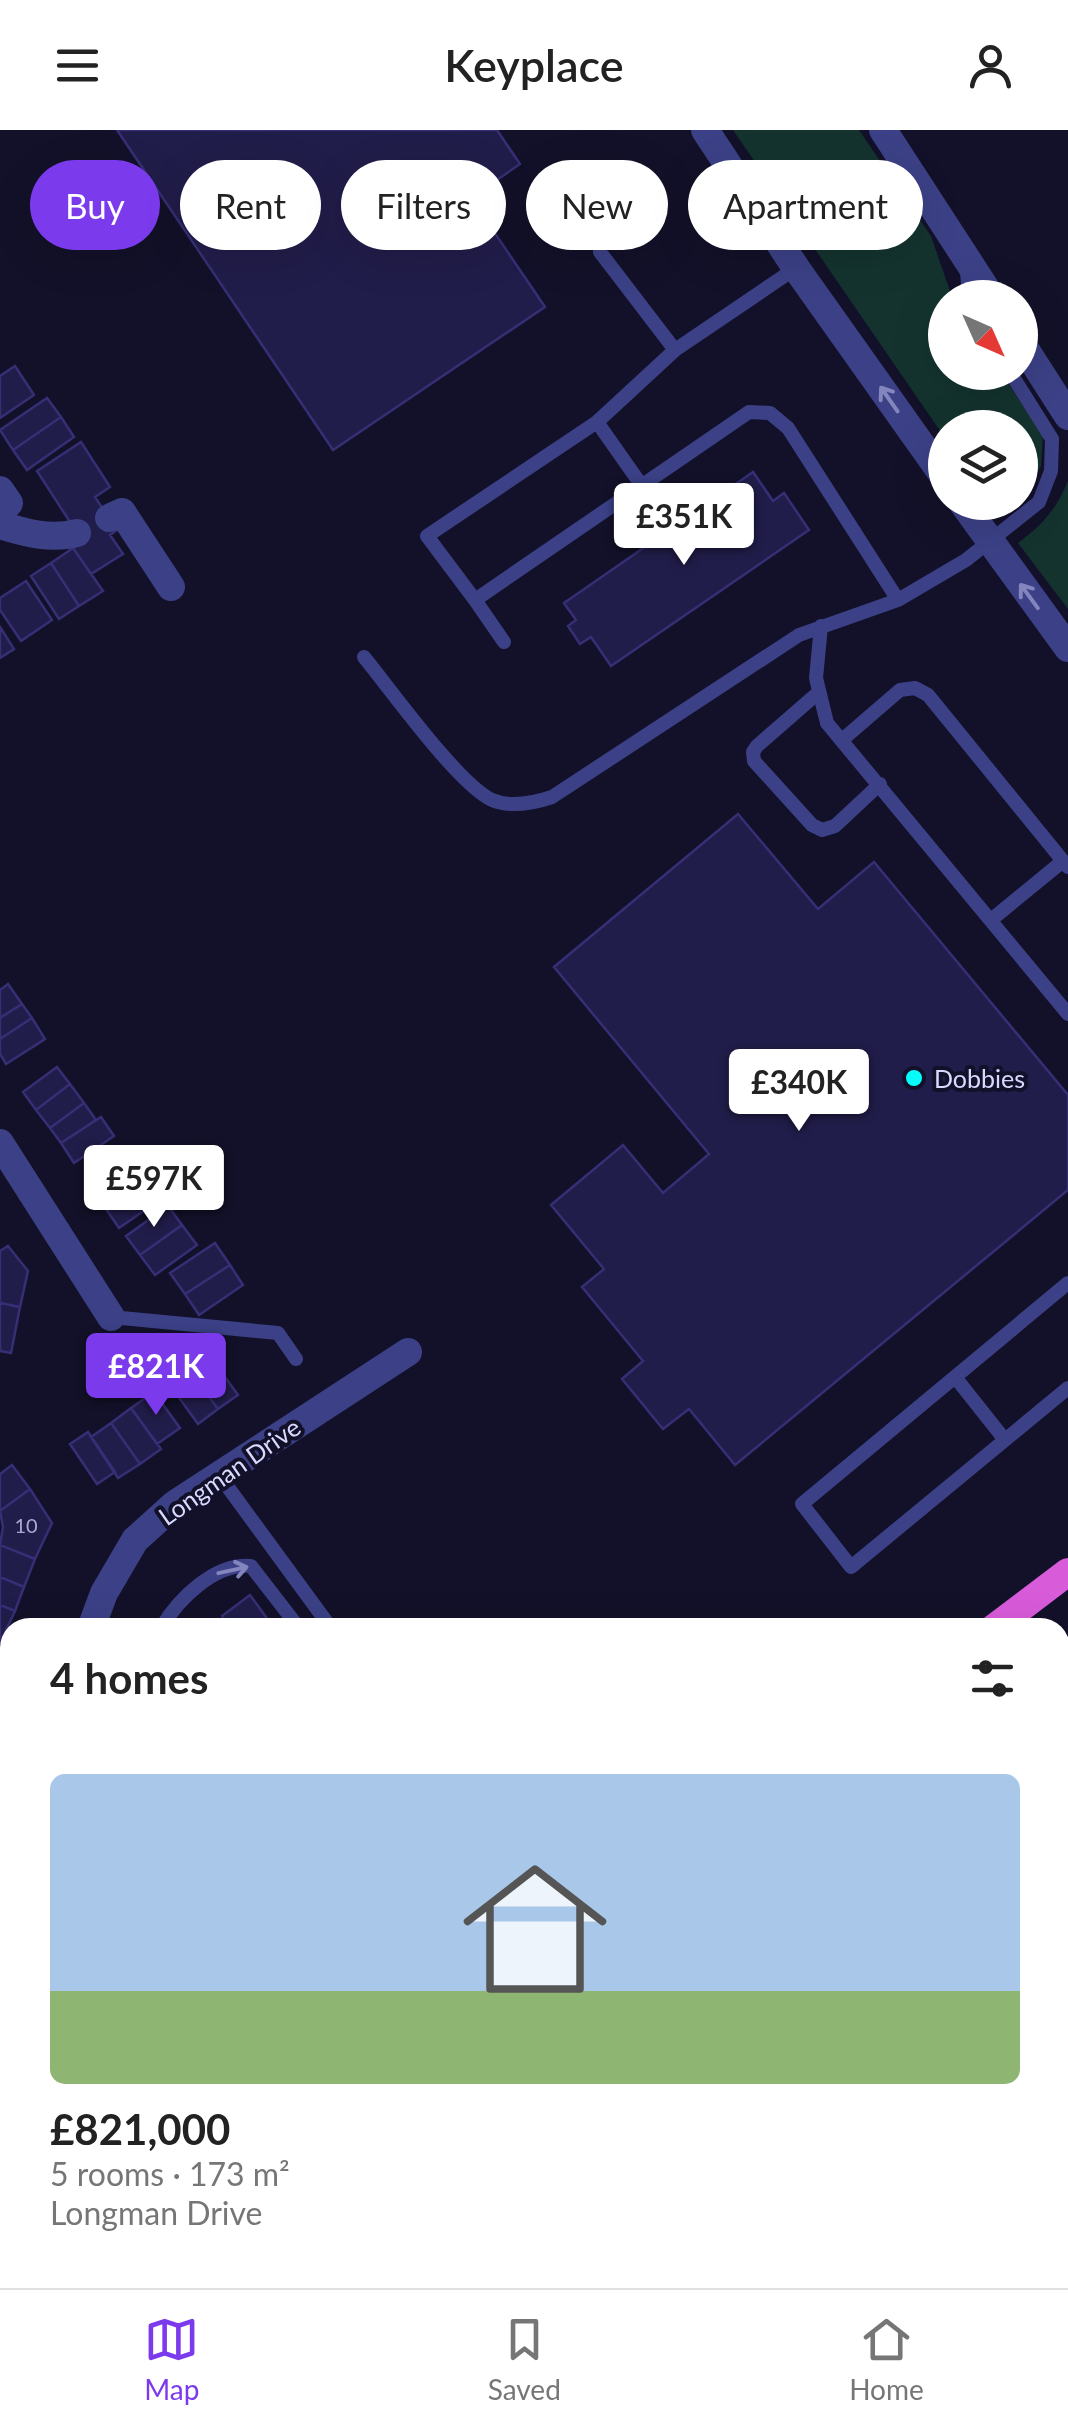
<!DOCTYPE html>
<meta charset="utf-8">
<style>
body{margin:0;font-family:Lato,sans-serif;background:#f6f6f6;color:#222;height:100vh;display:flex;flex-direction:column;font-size:38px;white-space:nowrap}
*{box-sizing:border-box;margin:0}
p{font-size:32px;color:#767676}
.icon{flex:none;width:55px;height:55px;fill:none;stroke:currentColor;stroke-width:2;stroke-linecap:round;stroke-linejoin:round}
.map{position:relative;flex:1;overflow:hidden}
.side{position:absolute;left:0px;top:1488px;width:1070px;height:672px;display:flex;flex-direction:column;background:#fff;border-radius:30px 30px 0 0;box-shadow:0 10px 40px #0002}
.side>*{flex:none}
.guide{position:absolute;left:30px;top:30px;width:1010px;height:90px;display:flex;gap:20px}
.needle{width:65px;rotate:135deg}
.buttons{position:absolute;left:928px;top:150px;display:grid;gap:20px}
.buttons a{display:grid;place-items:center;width:110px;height:110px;border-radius:50%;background:#fff;box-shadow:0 10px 40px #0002;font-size:50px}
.price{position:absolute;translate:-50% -85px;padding:0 22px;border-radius:10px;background:#fff;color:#222;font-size:32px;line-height:65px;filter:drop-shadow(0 2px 5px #0008)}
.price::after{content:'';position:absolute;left:50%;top:60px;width:30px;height:22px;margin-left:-15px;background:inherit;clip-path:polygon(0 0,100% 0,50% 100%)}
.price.on{background:#7c3aed;color:#fff}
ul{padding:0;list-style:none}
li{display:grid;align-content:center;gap:20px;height:530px;padding:0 50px}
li+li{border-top:2px solid #e0e0e0}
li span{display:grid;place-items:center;height:310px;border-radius:15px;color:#555}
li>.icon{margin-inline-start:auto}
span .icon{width:180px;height:180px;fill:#fffc;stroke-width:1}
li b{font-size:42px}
h2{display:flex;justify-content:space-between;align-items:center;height:120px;padding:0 50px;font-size:42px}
.chip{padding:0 35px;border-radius:45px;background:#fff;box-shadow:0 10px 40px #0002;font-size:35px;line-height:90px}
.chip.on{background:#7c3aed;color:#fff}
header{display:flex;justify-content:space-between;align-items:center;height:130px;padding:0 50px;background:#fff;font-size:45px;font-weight:600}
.tabs{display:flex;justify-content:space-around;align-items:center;height:140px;border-top:2px solid #e0e0e0;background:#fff;font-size:28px;color:#767676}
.tabs a{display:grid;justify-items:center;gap:5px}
.tabs .on{color:#7c3aed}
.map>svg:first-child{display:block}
.green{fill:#14332f}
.building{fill:#211d4a;stroke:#362f75;stroke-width:2.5}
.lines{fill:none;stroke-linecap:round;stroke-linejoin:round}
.service{stroke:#3c4187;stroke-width:14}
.minor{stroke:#3c4187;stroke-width:28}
.tertiary{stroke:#3c4187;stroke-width:28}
.trunk{stroke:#d85bda;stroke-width:28}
.oneway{stroke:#8385bd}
.poi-dot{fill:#07fcfc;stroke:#121129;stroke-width:4}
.labels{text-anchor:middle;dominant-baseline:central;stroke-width:8;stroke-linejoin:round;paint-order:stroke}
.number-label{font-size:20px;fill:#abaad2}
.poi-label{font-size:25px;fill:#d9d9ff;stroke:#121129;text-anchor:start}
.street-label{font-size:25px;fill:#d9d9ff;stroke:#121129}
</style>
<header><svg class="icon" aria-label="menu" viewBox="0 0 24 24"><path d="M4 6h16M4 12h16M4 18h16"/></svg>Keyplace<svg class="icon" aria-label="person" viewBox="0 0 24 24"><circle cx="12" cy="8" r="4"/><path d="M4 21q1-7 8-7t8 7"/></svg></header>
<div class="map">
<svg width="1068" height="2158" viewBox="0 0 1068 2158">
<rect width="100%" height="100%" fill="#121129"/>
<path class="green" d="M733,0H859L931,106L952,167L945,168V242L1001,243L1043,305L1041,336L1020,372V298H945V308Z
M1068,351V479L1018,413C1042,395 1056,380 1068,351Z
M459,2150H786L792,2158H449Z"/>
<path class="building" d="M117,0H497L520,34L471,68L545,177L333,320Z
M15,236L34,265L0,288V246Z
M47,268L61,287L13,320L0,300Z
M61,287L74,307L27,340L13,320Z
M81,312L110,357L95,367L117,400L110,405L123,424L91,444L73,418L83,412L37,341Z
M753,342L773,371L784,363L809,400L611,536L591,507L580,514L568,496L576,490L564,473Z
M73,418L103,461L79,476L51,433Z
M51,433L79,476L59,489L31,446Z
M26,451L52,490L21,511L0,480V468Z
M0,497L14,519L0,528Z
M738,684L818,779L874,732L1068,965V1060L735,1335L689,1279L663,1299L622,1249L643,1231L582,1157L604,1139L551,1075L623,1015L663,1063L709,1024L554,837Z
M8,854L22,874L0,888V860Z
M22,874L32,888L0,909V888Z
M32,888L45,909L6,934L0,924V909Z
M57,937L70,954L36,980L23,962Z
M70,954L84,973L50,998L36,980Z
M84,973L96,990L61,1013L50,998Z
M101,987L114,1006L74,1033L61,1013Z
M134,1033L146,1052L106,1079L93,1061Z
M146,1052L158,1071L119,1098L106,1079Z
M168,1076L182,1095L140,1125L126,1106Z
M182,1095L197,1115L155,1145L140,1125Z
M215,1113L230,1135L185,1164L170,1143Z
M8,1116L28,1141L20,1177L0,1173V1121Z
M230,1135L243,1155L199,1185L185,1164Z
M0,1173L20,1177L11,1223L0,1221Z
M207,1222L238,1265L218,1279L187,1237Z
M187,1237L218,1279L198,1294L167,1251Z
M154,1262L180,1298L157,1314L131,1278Z
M131,1278L161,1319L140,1334L111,1293Z
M111,1293L140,1334L118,1348L91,1307Z
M88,1302L115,1342L97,1354L70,1314Z
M12,1335L30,1359L0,1381V1344Z
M30,1359L52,1393L35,1429L0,1415L3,1397L0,1381Z
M0,1415L35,1429L24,1457L0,1447Z
M0,1447L24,1457L15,1481L0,1475Z
M250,1465L274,1498H230L222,1486Z
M0,1475L15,1481L0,1513Z
M0,1609L10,1614L0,1646Z
M10,1969V2039L0,2025V1976Z"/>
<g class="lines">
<path class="service" d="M612,48L600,122L675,220
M967,140L969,168
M597,292L675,220L796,138
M642,356L597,292L427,406L475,470L749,282L770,283L788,298L898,470
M475,470L504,512
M821,496L816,548L827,593L1068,884
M364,527C391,560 458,654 492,670C511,678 534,673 552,667L799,505L898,470L966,430L1039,372L1051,341L1052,309L1010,242
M819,562L757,616L753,622L754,631L812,695L822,700L835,696L880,654
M842,610L900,560L915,558L928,565L1068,737
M991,790L1063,731
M1068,1153L802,1374L851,1437L1068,1258
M111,1187L278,1203L296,1229
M955,1247L1005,1310
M219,1345L331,1498
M161,1498C179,1468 215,1433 251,1436L299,1498
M1060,1754L1068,1748
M0,1819L10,1822
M1060,1986L1068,1997
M1060,2140L1068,2151
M900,2150L906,2158"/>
<path class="minor" d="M0,360L9,373L0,382
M109,388L122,382L171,457
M0,395C26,403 51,410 77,403
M0,1013L111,1187
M91,1498L104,1463L135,1410L175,1374L408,1222
M0,1738L10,1712"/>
<path class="tertiary" d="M705,0L796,138L945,348
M883,0L992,168
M1020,211L1068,286
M962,372L1068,518"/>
<path class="trunk" d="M994,1498L1068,1442
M1060,1554L1068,1548
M75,2158L86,2150
M243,2158L254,2150"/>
</g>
<defs><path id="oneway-shaft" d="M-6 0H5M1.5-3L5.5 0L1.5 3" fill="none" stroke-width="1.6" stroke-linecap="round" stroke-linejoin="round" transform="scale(2.5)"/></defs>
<g class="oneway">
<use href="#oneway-shaft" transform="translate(889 269) rotate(-125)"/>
<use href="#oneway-shaft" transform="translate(1029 466) rotate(-126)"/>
<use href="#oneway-shaft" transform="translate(233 1440) rotate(-12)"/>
</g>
<circle class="poi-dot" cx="914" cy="948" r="10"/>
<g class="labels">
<g class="number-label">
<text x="26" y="1395">10</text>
</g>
<g class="poi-label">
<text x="934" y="948">Dobbies</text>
</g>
<g class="street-label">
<text transform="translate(229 1341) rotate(-35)">Longman Drive</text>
</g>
</g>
</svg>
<div class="buttons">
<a><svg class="needle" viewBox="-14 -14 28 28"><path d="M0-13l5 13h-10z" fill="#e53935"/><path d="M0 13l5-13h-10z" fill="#767676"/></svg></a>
<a><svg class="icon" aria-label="layers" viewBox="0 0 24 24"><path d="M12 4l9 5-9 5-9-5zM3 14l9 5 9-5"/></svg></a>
</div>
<b class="price" style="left:684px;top:438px">£351K</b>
<b class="price" style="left:799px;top:1004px">£340K</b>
<b class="price" style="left:154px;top:1100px">£597K</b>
<b class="price on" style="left:156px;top:1288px">£821K</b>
<div class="guide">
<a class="chip on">Buy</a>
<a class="chip">Rent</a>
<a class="chip">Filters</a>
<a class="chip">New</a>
<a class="chip">Apartment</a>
</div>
<section class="side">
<h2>4 homes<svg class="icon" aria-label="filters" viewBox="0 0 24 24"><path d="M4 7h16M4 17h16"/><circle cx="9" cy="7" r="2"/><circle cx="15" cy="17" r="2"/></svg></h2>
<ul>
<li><span style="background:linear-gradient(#a9c7e8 70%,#8fb573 0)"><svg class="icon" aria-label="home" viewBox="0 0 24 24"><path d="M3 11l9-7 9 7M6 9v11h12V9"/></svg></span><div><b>£821,000</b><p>5 rooms · 173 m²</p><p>Longman Drive</p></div></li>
</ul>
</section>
</div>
<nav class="tabs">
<a class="on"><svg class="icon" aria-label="map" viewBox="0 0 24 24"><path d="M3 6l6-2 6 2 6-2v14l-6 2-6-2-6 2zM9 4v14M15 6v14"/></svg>Map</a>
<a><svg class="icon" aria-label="saved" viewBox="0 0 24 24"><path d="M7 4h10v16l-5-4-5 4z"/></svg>Saved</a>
<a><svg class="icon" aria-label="home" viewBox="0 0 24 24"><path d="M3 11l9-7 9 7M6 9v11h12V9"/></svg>Home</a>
</nav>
